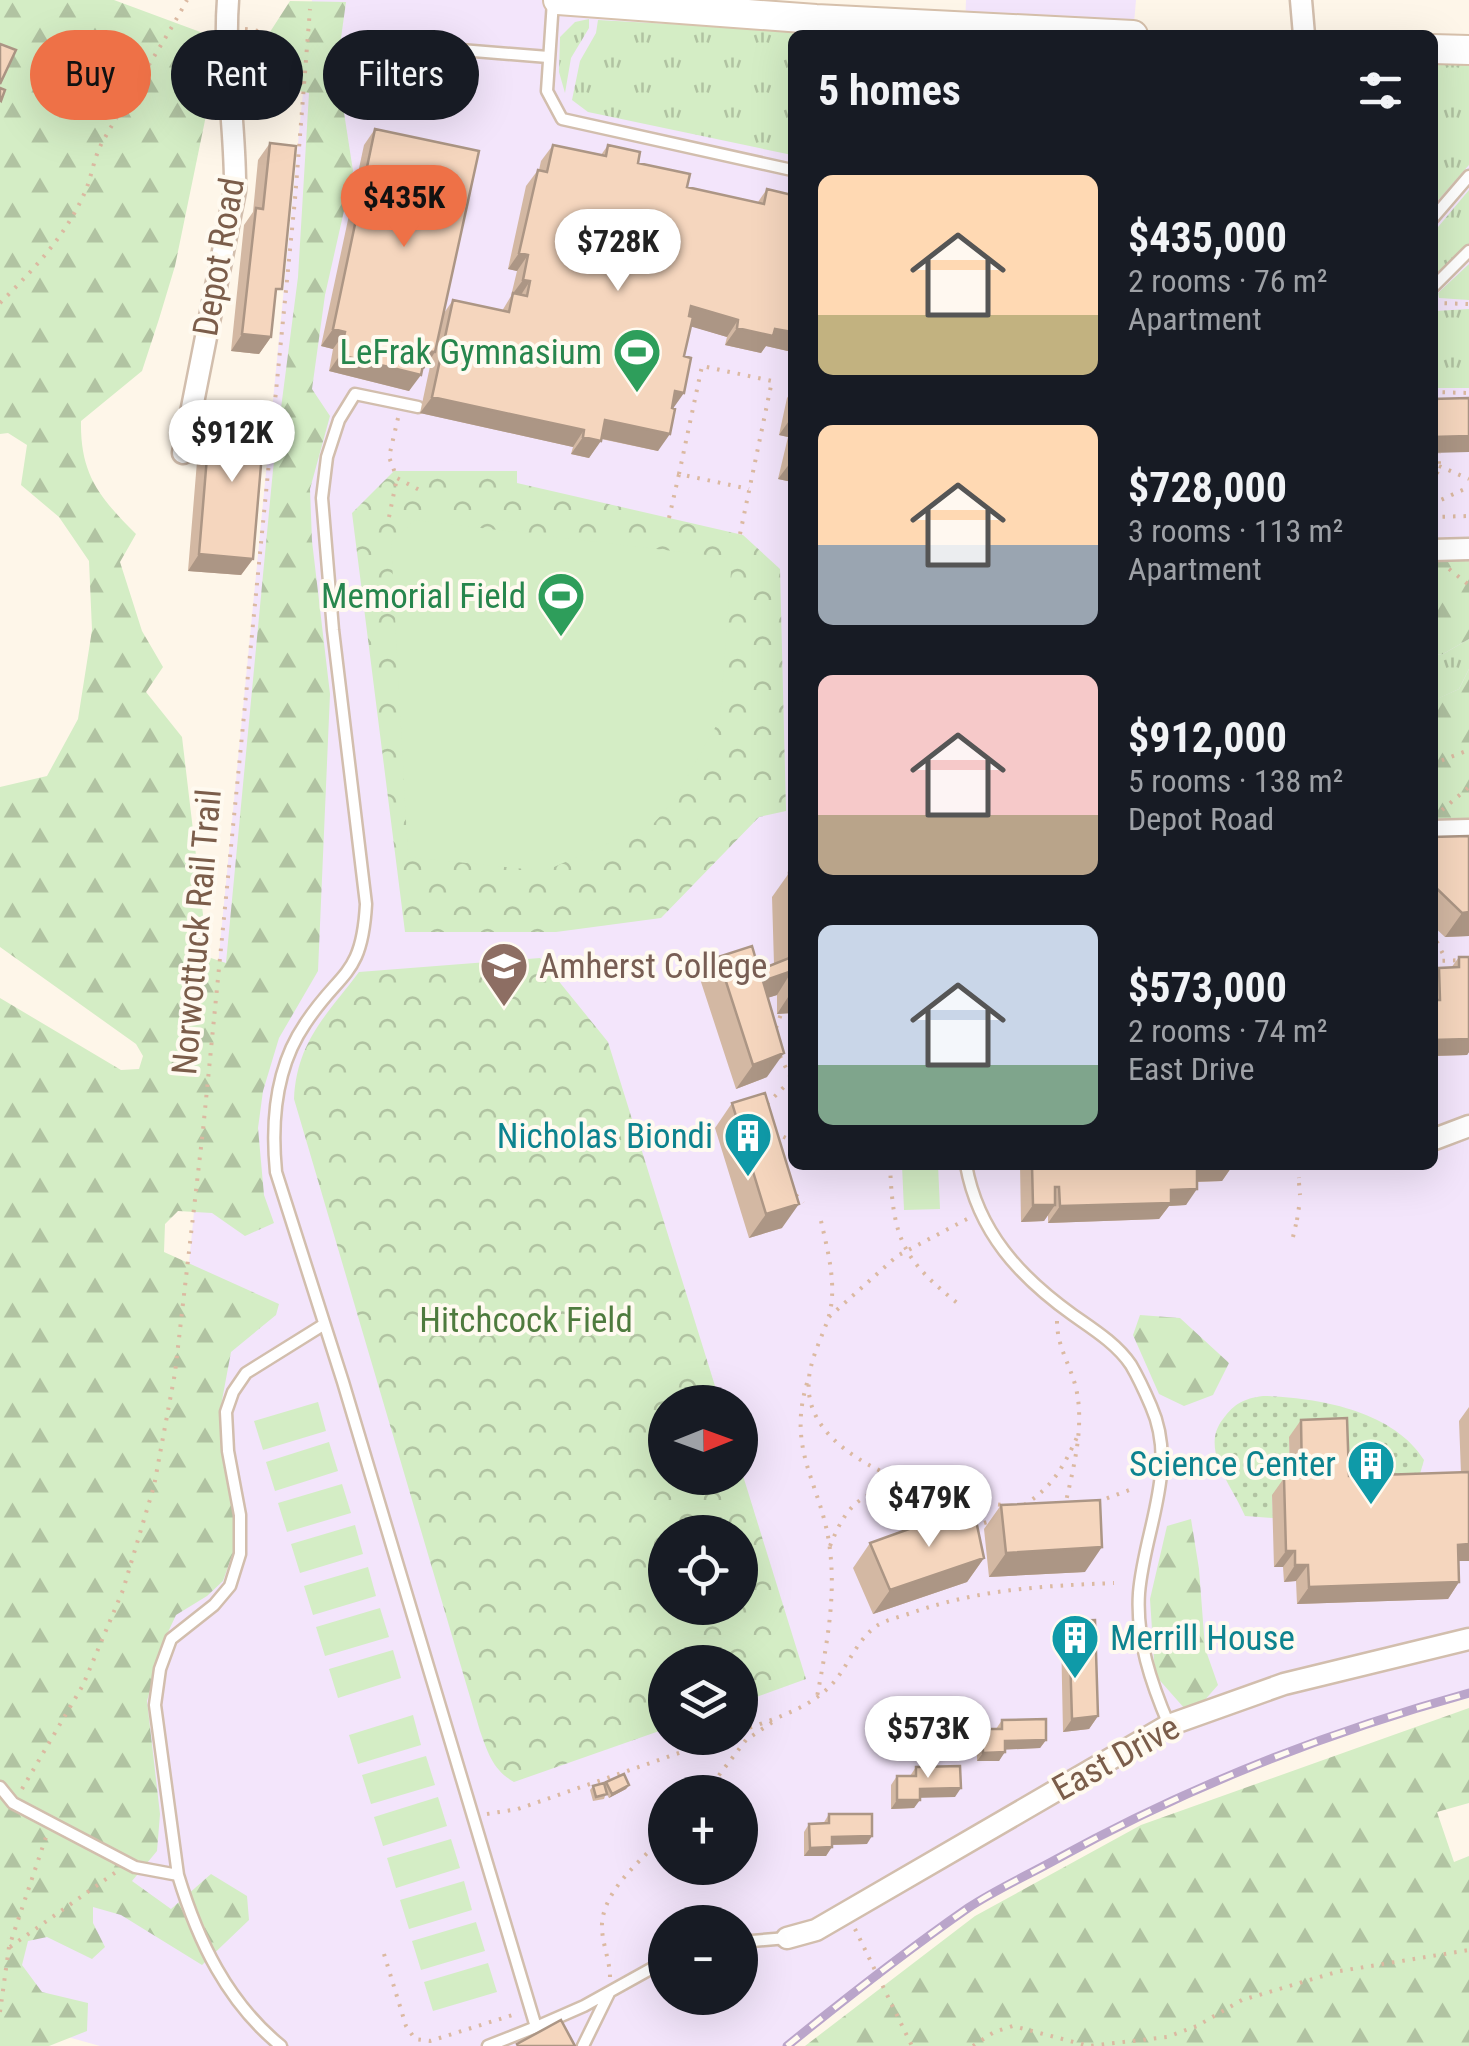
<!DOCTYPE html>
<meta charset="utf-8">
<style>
body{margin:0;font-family:"Roboto Condensed",sans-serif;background:#242831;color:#f1f3f6;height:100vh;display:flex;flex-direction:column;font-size:38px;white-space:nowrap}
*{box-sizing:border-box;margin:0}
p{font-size:32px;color:#9ea1a6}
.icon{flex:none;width:55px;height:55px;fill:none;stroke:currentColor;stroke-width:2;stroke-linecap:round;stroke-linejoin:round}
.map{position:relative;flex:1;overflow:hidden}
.sheet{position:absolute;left:788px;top:30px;width:650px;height:1140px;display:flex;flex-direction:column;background:#171b24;border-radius:15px;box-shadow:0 10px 40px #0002}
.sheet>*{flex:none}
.top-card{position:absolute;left:30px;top:30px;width:608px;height:90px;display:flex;gap:20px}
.needle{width:65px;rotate:89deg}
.fabs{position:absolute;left:648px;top:1385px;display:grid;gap:20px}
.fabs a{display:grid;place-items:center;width:110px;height:110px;border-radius:50%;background:#171b24;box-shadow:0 10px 40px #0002;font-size:50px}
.price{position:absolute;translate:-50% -85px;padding:0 22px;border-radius:35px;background:#fff;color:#222;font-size:32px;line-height:65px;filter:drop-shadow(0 2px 5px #0008)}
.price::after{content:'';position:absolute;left:50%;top:60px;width:30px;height:22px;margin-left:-15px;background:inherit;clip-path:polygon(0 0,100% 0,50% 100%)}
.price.selected{background:#ee7147;color:#111}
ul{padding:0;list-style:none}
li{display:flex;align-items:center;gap:30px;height:250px;padding:0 30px}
li span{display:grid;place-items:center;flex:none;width:280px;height:200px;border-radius:15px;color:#555}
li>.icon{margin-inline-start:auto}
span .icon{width:120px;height:120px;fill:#fffc;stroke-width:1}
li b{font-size:42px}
h2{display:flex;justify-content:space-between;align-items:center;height:120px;padding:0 30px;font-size:42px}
.tag{padding:0 35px;border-radius:45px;background:#171b24;box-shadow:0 10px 40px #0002;font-size:35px;line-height:90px}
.tag.selected{background:#ee7147;color:#111}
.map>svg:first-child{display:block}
.education{fill:#f3e5fb;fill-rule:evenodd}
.grass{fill:url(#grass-tufts)}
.forest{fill:url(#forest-firs)}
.park{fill:url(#park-crowns);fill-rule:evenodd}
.garden{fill:url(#garden-dots)}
.pitch{fill:#d4edc5}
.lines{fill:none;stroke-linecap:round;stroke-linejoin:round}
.service-casing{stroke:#d2bead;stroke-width:15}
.minor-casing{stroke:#d2bead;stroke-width:25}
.secondary-casing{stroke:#d7c1ac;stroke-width:32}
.path{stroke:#dbb9a1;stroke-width:4;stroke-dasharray:2.5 8;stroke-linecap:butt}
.service{stroke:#fff;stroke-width:10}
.minor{stroke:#fff;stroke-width:20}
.secondary{stroke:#fff;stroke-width:28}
.rail-casing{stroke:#baa5ca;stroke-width:9}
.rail{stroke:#fffaf0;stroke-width:5;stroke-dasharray:15;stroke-linecap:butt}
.wall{fill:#d3b8a3}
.shaded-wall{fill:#ac9685}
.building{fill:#f5d6be;stroke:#ac9685;stroke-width:2.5}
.labels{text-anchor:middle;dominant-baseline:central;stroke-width:8;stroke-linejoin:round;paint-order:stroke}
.street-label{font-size:35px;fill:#7b5d4a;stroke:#fffaf0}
.leisure-label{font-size:35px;fill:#27864d;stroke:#fffaf0;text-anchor:end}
.education-label{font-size:35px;fill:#785e54;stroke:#fffaf0;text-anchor:start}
.culture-label{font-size:35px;fill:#0d838f;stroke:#fffaf0;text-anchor:end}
.park-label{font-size:35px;fill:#4e7b3e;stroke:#fffaf0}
</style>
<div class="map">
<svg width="1469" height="2046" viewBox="0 0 1469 2046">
<defs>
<pattern id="grass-tufts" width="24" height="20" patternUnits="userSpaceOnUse" patternTransform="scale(2.5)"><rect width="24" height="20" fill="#d4edc5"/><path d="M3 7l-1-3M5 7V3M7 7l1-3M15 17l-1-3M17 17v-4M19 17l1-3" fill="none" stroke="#b1c3a2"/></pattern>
<pattern id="forest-firs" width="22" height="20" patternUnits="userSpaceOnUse" patternTransform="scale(2.5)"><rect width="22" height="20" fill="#d4edc5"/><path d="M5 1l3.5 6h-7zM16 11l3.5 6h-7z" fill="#b1c3a2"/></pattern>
<pattern id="park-crowns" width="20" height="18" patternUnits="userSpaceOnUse" patternTransform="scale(2.5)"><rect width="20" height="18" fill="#d4edc5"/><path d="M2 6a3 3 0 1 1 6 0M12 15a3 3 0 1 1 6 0" fill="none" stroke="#b1c3a2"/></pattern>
<pattern id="garden-dots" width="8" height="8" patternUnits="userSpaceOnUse" patternTransform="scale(2.5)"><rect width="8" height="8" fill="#d4edc5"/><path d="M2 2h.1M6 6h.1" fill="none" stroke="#b1c3a2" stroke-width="1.8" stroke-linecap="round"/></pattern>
</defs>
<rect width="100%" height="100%" fill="#fef6e9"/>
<path class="education" d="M312,0H741L965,26L966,0H1136L1133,35H792V1165H1432V49L1469,50V1693L1382,1717L1269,1756L1120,1824L971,1906L849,1996L787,2046H100L0,2018V1820L186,1294ZM665,1402H740V1478H665ZM665,1532H740V1608H665ZM665,1662H740V1738H665ZM665,1792H740V1868H665ZM665,1922H740V1998H665Z"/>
<path class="grass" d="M589,19V28L571,58L565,93L559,72L560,37L575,22Z
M598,20L864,35H792V155L588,112L572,100L580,61L596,33Z
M1432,61H1469V165L1433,206Z
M1469,190V245L1433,281V233Z
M1469,264V300L1439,298L1438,293Z
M1469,309V388H1433L1435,311Z
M1469,639V669L1459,689L1433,701V655L1443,654Z"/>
<path class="forest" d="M0,0H114L203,33L210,96L175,266L159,319L142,371L81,421C80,475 100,498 136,534L120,562L142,631L163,667L146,692L182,737L208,957L226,963L273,470L298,277L309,93L239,80L290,1L346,2L337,67L353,171L325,295L312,389L330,416L310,489L312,541L330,694L318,971L279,1038L263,1091L258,1128L264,1195L274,1223L245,1236L212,1213L178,1211L165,1224L164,1252L279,1304L276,1315L231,1352L220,1411L237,1504L234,1550L223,1581L207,1596L176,1615L163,1643L147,1701L160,1814L157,1851L132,1881L171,1909L211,1874L247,1896L249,1920L202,1965L121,1915L93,1907V1923L105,1947L92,1959L47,1937L28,1941L22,1965L42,1992L88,2003L87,2031L49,2046H0V998L121,1070L139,1069L143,1056L136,1044L0,947V787L47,776L78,719L92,630L89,561L59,517L21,485L27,445L8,433L0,434Z
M1469,555V639L1443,654L1433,655L1432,556Z
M1469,669V855L1450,824L1433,819L1432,701L1459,689Z
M1140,1315L1180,1318L1229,1363L1213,1395L1184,1406L1159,1394L1133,1335Z
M1191,1519L1199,1569L1205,1648L1218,1685L1203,1702L1185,1709L1155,1675L1150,1599L1167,1526Z
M1469,1708V1803L1437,1812L1454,1862L1469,1856V2046H805L975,1916L1141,1825Z"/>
<path class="park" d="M394,471H517V483L743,535L780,569L786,811L759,817L661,918L556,932H405L352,513Z
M540,958L608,1042L720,1402H665V1478H740V1466L806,1679L740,1703V1662H665V1729L514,1782C493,1770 488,1753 480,1731L294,1099C297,1041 326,1016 359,972ZM665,1532H740V1608H665Z"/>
<path class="garden" d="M1263,1396C1317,1397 1394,1411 1424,1460L1420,1474L1337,1493L1289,1437L1291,1494L1272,1495L1273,1518L1245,1516C1233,1487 1199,1449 1223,1419C1235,1403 1243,1399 1263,1396Z"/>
<path class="pitch" d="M415,520L732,558L720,719L673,802L654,823L545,871L408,857L391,542Z
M902,1165H938L940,1209L904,1210Z
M318,1402L326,1431L263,1450L254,1421Z
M329,1442L338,1471L275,1491L266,1462Z
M342,1484L351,1513L287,1532L278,1503Z
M355,1525L363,1554L300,1573L291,1544Z
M368,1567L376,1596L313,1615L304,1586Z
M380,1608L389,1637L325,1656L316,1627Z
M393,1650L401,1678L338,1698L329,1669Z
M413,1715L421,1745L358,1764L349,1735Z
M426,1756L435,1785L371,1804L362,1775Z
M438,1797L447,1826L383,1846L374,1817Z
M451,1839L460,1868L396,1888L387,1858Z
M464,1881L472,1910L409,1929L400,1900Z
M476,1922L485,1951L421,1970L412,1941Z
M488,1963L497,1992L433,2011L424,1982Z"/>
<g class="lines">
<g class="service-casing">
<path id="service" d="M553,1L547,91L562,119L792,170
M363,42L548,57
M1432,219L1469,176
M1432,288L1469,251
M418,407L355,394L339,420L327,457L322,498L333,630L366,904C362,978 340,970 305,1024C275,1068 271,1121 276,1172L343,1382L536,2027L584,2006L665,1961
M966,1165C978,1232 1020,1277 1073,1315C1093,1329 1117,1344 1131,1365C1138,1377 1145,1392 1151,1406C1179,1469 1144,1530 1139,1593C1136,1639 1151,1683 1169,1725
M0,1787L13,1803L135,1867L178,1875C198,1941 227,2002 281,2046
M178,1875L155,1705L160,1669L171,1639L214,1605L230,1586L240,1554V1515L228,1451L226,1412L233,1392L246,1373L323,1325
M740,1942L787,1938
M488,2046L536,2027
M583,2046L609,1993"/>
</g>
<g class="minor-casing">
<path id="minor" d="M1301,0L1304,35
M183,453L235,191C236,127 223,64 228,0
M1432,550L1469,549
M1432,831L1469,830
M1432,1140L1469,1126
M787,1938L816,1930L1169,1725L1284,1684L1469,1639"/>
</g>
<g class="secondary-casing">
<path id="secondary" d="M558,0L816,19L1133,35
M1432,49L1469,50"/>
</g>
<path class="path" d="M245,29C282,32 294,54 302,87
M0,303C34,269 65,237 85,192C92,176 94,156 103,141C130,93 161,48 187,0
M1434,303L1469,304
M1432,392L1469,393
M398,418L389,457L397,478L425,493
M1439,466L1469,479
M1432,483L1439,469V453
M1432,504L1469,487
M389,517L397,478
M1432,517L1469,516
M669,518L679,474
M740,534L772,381L702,366L679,474L749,489
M1449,569L1469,585
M1432,764L1469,750
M1442,810L1469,787
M1432,932L1446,960
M1432,961L1469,960
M776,1028L781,1014
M780,1056L791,1078
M767,1104L792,1079
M774,1132L792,1141
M890,1165C893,1240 902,1259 961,1306
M1298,1167L1299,1178
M1299,1183L1300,1195
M796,1195L803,1203
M1297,1220L1299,1207
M821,1221C828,1252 838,1288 828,1319C820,1343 806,1366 809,1393C816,1464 944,1500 1003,1505
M1293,1237L1296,1224
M829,1317L897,1256L967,1219
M1057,1321C1057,1347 1070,1364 1076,1388C1085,1427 1073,1469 1065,1506
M807,1383C786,1453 823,1486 830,1550C836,1600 826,1648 817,1697
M942,1494L948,1522
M1097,1502L1132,1489
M1024,1505C1053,1487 1064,1466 1078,1435
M974,1526L994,1520
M830,1546C848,1501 862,1492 910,1484
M740,1731C771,1720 812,1708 834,1682C849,1664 856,1642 875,1627C884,1620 900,1617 911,1613C980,1589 1042,1586 1114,1583
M22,1789L83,1685L123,1590L154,1486L175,1373L203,1130L295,199L310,9
M706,1792L746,1740L774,1721
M487,1814L518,1809L722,1738
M855,1929L912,2046
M10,1947L116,1872
M384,1954L406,2026L415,2039L430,2041L519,2013
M610,1977C610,1960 601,1941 602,1923C605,1888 642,1860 665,1835
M0,2012L9,1947L47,1834
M973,2046L994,2032L1013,2026L1089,2046L1167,2037L1197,2026L1242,2000L1340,1971L1469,1950"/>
<use href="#service" class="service"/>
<use href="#minor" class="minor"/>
<use href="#secondary" class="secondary"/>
<g class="rail-casing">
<path id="rail" d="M787,2046C846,1998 906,1951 968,1908C995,1890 1026,1876 1055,1860C1187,1787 1324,1733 1469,1693"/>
</g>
<use href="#rail" class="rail"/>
</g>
<path class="wall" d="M375,129L444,313L453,300L502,311L511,296L517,271L508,269L526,186L538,170H539L541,161L553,145L601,155L608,145L638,163L687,187L758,202L767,189L792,195V352L766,346L761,353L725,345L727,337L691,326L673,408L658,451L601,439L589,458L571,454L573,447L420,413L432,357L424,369H422L409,391L329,371L333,349L321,346L364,145Z
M270,143L275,299L271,337L259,354L231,351L244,225L253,212L258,160Z
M792,391V482L778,479L788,437L779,435L787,398Z
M211,408L225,415L253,559L241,575L188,571L200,425Z
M1469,836V936L1445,937L1432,925V837Z
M789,873H792V1013L777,1014V995L767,998V1077L736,1089L701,982L718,957L759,970L774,964L772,897Z
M1459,957H1469V1052L1467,1055L1432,1056V977L1439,968H1451Z
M732,1103L782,1228L749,1238L715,1128Z
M1020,1165H1233L1222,1181L1197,1182L1186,1205L1169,1206L1159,1219L1048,1223V1215L1044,1221L1021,1222Z
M1469,1407V1561H1459V1582L1448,1599L1297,1604L1296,1581L1284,1582L1283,1567H1274L1272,1495L1284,1478H1290L1289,1437L1301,1420L1349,1476L1461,1473L1459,1421Z
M1001,1505L1085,1572L989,1577L984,1529Z
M870,1543L984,1558L967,1582L873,1614L853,1568Z
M1069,1621L1098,1716L1089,1729L1063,1732L1061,1634Z
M1002,1720L1046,1740L1040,1748L1005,1749L999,1761H977V1738L982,1729H996Z
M916,1767L955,1797H920L914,1808L891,1809V1785L897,1776H910Z
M606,1782L629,1785L626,1789L609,1798L606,1793L604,1799L593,1801L590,1790L593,1786L605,1785Z
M829,1814L867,1844L832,1845L826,1856H804V1832L809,1824H823Z"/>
<path class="shaded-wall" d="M519,253L528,255L517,271L508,269Z
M523,280L530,281L519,298L513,293L511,296Z
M691,306L738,320L727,337L679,323Z
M737,328L775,329L792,332V352L766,346L761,353L725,345Z
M333,329L345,332L333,349L321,346Z
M242,334L271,337L259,354L231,351Z
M426,351L435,352L424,369L414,367Z
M340,355L421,375L409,391L329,371Z
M675,391L684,393L672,410L664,408Z
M432,397L584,430L573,447L420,413Z
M791,418L792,419V430L788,437L779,435Z
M605,420L670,434L658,451L594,437Z
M1469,436V452L1432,453V437Z
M583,437L601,441L589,458L571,454Z
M790,463H792V482L778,479Z
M199,554L253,559L241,575L188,571Z
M1469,912V936L1445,937L1462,913Z
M792,971L777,995L746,1005L763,981Z
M792,991V1013L777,1014Z
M1469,1039V1052L1467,1055L1432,1056V1040Z
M784,1053L767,1077L736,1089L753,1065Z
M1197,1165H1233L1222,1181L1185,1182Z
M1197,1189L1186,1205L1169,1206L1159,1219L1048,1223L1060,1206L1171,1190Z
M799,1204L782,1228L749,1238L766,1214Z
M1033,1205H1055L1044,1221L1021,1222Z
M1469,1544V1561H1446L1458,1545Z
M1102,1547L1085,1572L989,1577L1006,1553Z
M1286,1551H1295L1283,1567H1274Z
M984,1558L967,1582L873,1614L890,1590Z
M1295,1565H1308L1296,1581L1284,1582Z
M1459,1582L1448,1599L1297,1604L1309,1587Z
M1098,1716L1089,1729L1063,1732L1072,1719Z
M1046,1740L1040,1748L999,1750L1005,1741Z
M1005,1752L999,1761H977L983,1753Z
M629,1785L626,1789L609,1798L612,1794Z
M961,1788L955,1797L914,1798L920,1789Z
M897,1800H920L914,1808L891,1809Z
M872,1836L867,1844L826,1845L832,1837Z
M832,1847L826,1856H804L810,1848Z"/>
<path class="building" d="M0,44L16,50L0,84Z
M0,88L5,90L1,101L0,100Z
M375,129L479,151L435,352L426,351L421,375L340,355L345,332L333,329Z
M270,143L296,146L282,289H276L271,337L242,334L256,208L263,209Z
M553,145L606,156L608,145L640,152L638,163L690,174L687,187L764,204L767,189L792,195V332L775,329L773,336L737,328L738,320L691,306L689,316L693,317L684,356L691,358L684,393L675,391L672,408L675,409L670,434L605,420L601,441L583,437L584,430L432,397L453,300L509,312L513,293L527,296L530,281L523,280L528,255L519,253L538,170L547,172Z
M1469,398V436L1432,437V399Z
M211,408L225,410V415L265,418L253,559L199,554Z
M1469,836V912L1462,913L1432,884V837Z
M789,873H792V971L763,981L784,1053L753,1065L718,957L752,946L759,970L792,957Z
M1459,957H1469V1039L1432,1040V1000H1440L1439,968L1459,967Z
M765,1093L799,1204L766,1214L732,1103Z
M1032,1165H1210H1197V1189L1171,1190V1203L1060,1206L1059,1187H1055V1205H1033Z
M1347,1418L1349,1476L1469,1472V1544L1458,1545L1459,1582L1309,1587L1308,1565H1295V1551H1286L1284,1478L1302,1477L1301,1420Z
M1100,1500L1102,1547L1006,1553L1001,1505Z
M974,1511L984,1558L890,1590L870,1543L920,1525Z
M1095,1620L1098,1716L1072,1719L1069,1621Z
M1046,1719V1740L1005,1741V1752L983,1753L982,1729H1002V1720Z
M960,1766L961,1788L920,1789V1800H897V1776H916V1767Z
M624,1774L629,1785L612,1794L606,1782Z
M604,1783L607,1794L596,1797L593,1786Z
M829,1814H872V1836L832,1837V1847L810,1848L809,1824L829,1823Z
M561,2020L575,2046H518L517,2044Z"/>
<defs>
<g id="stadium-pin" transform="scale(2.5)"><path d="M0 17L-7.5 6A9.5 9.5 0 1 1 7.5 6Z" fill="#2e9e5b" stroke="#fffaf0"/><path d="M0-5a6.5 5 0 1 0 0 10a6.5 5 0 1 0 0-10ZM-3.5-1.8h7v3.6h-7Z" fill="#fff"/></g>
<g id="university-pin" transform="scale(2.5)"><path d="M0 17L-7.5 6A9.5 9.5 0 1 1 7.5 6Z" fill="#8d6e63" stroke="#fffaf0"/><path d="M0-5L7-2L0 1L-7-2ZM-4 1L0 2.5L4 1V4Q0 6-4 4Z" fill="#fff"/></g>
<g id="building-pin" transform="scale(2.5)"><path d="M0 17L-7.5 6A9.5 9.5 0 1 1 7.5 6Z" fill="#0f9aa8" stroke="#fffaf0"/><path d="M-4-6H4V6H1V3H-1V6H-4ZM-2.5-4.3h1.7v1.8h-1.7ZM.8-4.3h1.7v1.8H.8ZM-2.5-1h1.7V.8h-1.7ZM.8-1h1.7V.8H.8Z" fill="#fff"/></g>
</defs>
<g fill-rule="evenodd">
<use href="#stadium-pin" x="637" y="352"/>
<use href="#stadium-pin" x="561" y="596"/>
<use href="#university-pin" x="504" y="966"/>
<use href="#building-pin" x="748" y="1136"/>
<use href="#building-pin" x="1371" y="1464"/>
<use href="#building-pin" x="1075" y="1638"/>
</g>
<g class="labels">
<g class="street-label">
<text transform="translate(219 257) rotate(-80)">Depot Road</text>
<text transform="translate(197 932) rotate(-85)">Norwottuck Rail Trail</text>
<text transform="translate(1116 1758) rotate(-29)">East Drive</text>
</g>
<g class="leisure-label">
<text x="602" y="352">LeFrak Gymnasium</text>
<text x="526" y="596">Memorial Field</text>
</g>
<g class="education-label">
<text x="539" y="966">Amherst College</text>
</g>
<g class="culture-label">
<text x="713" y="1136">Nicholas Biondi</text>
<text x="1336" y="1464">Science Center</text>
<text x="1110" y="1638" text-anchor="start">Merrill House</text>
</g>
<g class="park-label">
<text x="526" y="1320">Hitchcock Field</text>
</g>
</g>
</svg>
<div class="fabs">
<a><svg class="needle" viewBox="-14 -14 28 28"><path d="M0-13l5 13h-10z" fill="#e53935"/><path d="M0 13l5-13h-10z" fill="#9ea1a6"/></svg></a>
<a><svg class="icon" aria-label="locate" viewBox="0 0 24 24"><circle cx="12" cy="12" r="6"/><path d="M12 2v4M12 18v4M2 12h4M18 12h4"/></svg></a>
<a><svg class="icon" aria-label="layers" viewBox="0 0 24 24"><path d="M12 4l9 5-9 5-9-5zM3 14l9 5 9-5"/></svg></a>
<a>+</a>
<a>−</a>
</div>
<b class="price selected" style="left:404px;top:250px">$435K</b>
<b class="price" style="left:618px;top:294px">$728K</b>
<b class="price" style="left:232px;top:485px">$912K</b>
<b class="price" style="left:929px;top:1550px">$479K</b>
<b class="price" style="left:928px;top:1781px">$573K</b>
<div class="top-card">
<a class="tag selected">Buy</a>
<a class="tag">Rent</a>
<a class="tag">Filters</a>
</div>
<section class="sheet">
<h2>5 homes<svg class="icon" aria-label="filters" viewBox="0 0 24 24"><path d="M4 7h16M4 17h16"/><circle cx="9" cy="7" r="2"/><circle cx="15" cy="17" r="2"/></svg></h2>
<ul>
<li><span style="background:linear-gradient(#ffd9b3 70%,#c2b280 0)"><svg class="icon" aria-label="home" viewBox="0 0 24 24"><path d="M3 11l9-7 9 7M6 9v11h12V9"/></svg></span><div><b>$435,000</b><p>2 rooms · 76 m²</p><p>Apartment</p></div></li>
<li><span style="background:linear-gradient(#ffd9b3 60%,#9aa5b1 0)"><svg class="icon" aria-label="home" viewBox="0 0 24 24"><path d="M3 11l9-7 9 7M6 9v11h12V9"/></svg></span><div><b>$728,000</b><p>3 rooms · 113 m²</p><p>Apartment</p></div></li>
<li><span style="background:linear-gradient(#f6c9c9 70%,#b9a48a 0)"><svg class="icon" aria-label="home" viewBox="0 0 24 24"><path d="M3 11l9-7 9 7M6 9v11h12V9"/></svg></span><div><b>$912,000</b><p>5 rooms · 138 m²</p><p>Depot Road</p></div></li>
<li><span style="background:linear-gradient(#c9d6e8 70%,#7fa58c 0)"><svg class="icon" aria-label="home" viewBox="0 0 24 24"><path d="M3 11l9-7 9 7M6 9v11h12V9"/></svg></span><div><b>$573,000</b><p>2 rooms · 74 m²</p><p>East Drive</p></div></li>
</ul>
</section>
</div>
